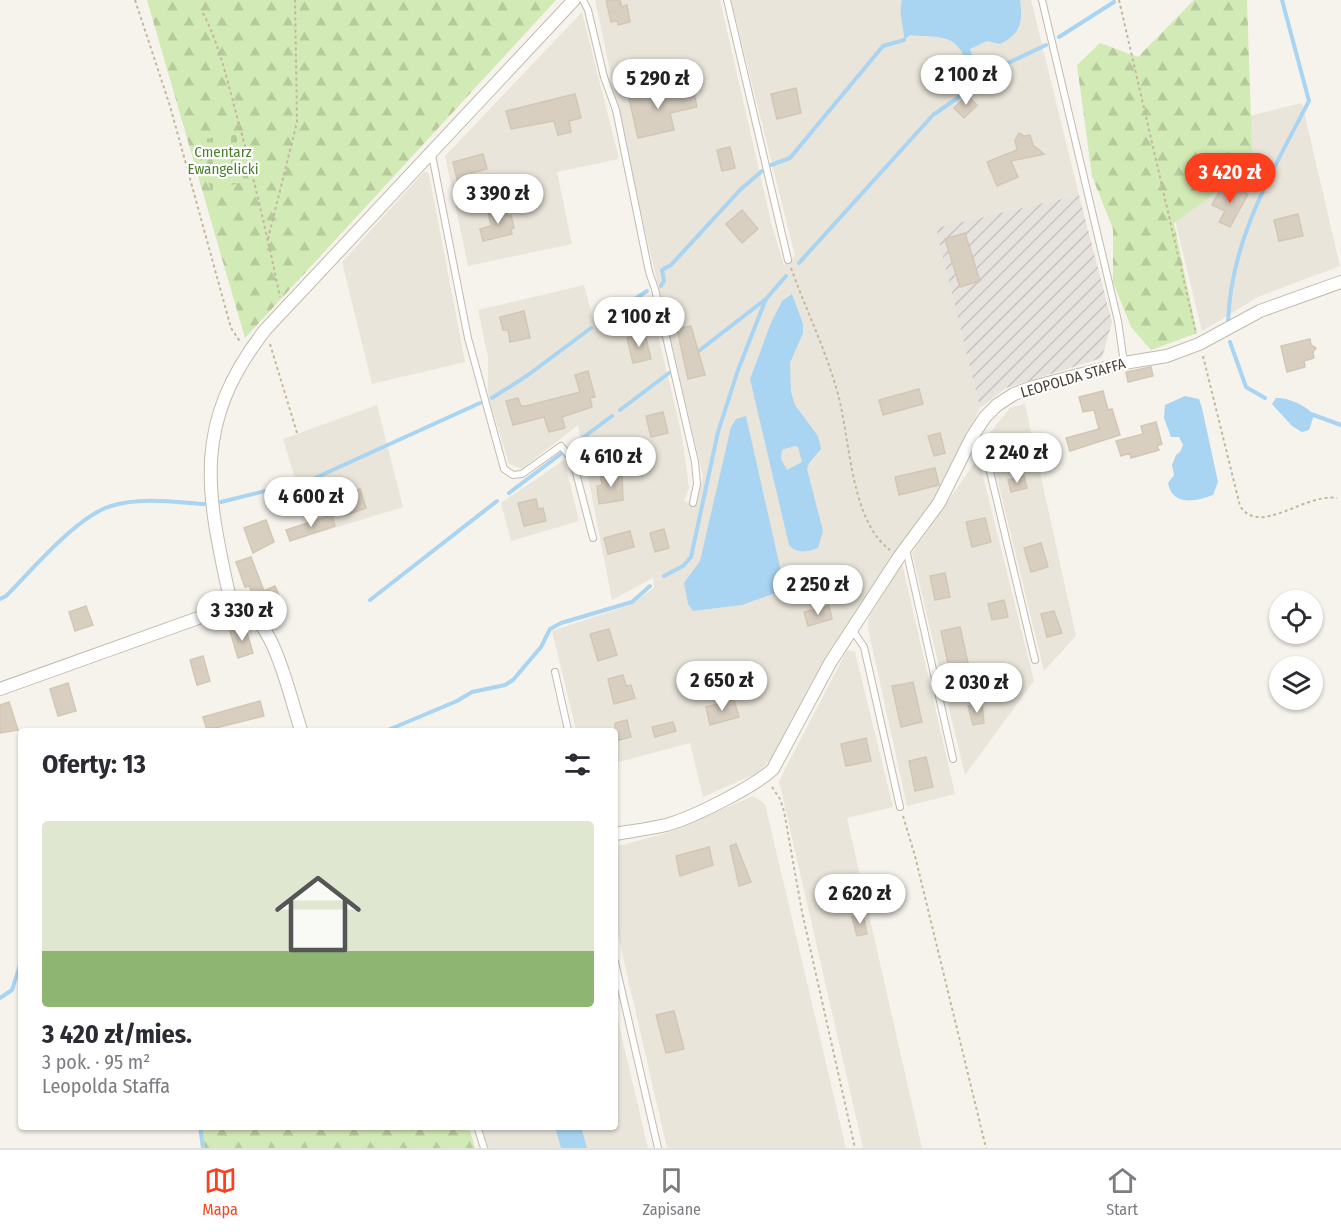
<!DOCTYPE html>
<html lang="pl">
<meta charset="utf-8">
<style>
body{margin:0;font-family:"Fira Sans Condensed",sans-serif;background:#f7f7f7;color:#2b2b33;height:100vh;display:flex;flex-direction:column;font-size:22px;white-space:nowrap}
*{box-sizing:border-box;margin:0}
p{font-size:20px;color:#7c7c81}
.icon{flex:none;width:33px;height:33px;fill:none;stroke:currentColor;stroke-width:2;stroke-linecap:round;stroke-linejoin:round}
.map{position:relative;flex:1;overflow:hidden}
.drawer{position:absolute;left:18px;top:728px;width:600px;height:402px;display:flex;flex-direction:column;background:#fff;border-radius:6px;box-shadow:0 2px 4px #0004}
.drawer>*{flex:none}
.fabs{position:absolute;left:1269px;top:590px;display:grid;gap:12px}
.fabs a{display:grid;place-items:center;width:54px;height:54px;border-radius:50%;background:#fff;box-shadow:0 2px 4px #0004;font-size:30px}
.price{position:absolute;translate:-50% -51px;padding:0 14px;border-radius:21px;background:#fff;color:#222;font-size:20px;line-height:39px;filter:drop-shadow(0 2px 3px #0008)}
.price::after{content:'';position:absolute;left:50%;top:36px;width:18px;height:14px;margin-left:-9px;background:inherit;clip-path:polygon(0 0,100% 0,50% 100%)}
.price.on{background:#fc3f1d;color:#fff}
ul{padding:0;list-style:none}
li{display:grid;align-content:center;gap:12px;height:318px;padding:0 24px}
li span{display:grid;place-items:center;height:186px;border-radius:6px;color:#555}
li>.icon{margin-inline-start:auto}
span .icon{width:108px;height:108px;fill:#fffc;stroke-width:1}
li b{font-size:26px}
h2{display:flex;justify-content:space-between;align-items:center;height:72px;padding:0 24px;font-size:26px}
.menu{display:flex;justify-content:space-around;align-items:center;height:84px;border-top:2px solid #e1e1e2;background:#fff;font-size:16px;color:#7c7c81}
.menu a{display:grid;justify-items:center;gap:3px}
.menu .on{color:#fc3f1d}
.map>svg:first-child{display:block}
.residential{fill:#eae5da}
.industrial{fill:url(#industrial-furrows)}
.forest{fill:url(#forest-firs)}
.cemetery{fill:url(#cemetery-stones)}
.water{fill:#a9d4f2;fill-rule:evenodd}
.lines{fill:none;stroke-linecap:round;stroke-linejoin:round}
.stream{stroke:#a9d4f2;stroke-width:4}
.building{fill:#d8cfc1;stroke:#d3c7b4;stroke-width:1.5}
.service-casing{stroke:#c2bbae;stroke-width:8}
.minor-casing{stroke:#c2bbae;stroke-width:14}
.path{stroke:#c4b79f;stroke-width:2;stroke-dasharray:3 3;stroke-linecap:butt}
.service{stroke:#fff;stroke-width:6}
.minor{stroke:#fff;stroke-width:12}
.labels{text-anchor:middle;dominant-baseline:central;stroke-width:4.5;stroke-linejoin:round;paint-order:stroke}
.park-label{font-size:15px;fill:#4a7f2a;stroke:#fff}
.street-label{font-size:15px;fill:#4b4439;stroke:#fff}
</style>
<div class="map">
<svg width="1341" height="1148" viewBox="0 0 1341 1148">
<defs>
<pattern id="industrial-furrows" width="10" height="10" patternUnits="userSpaceOnUse" patternTransform="scale(1.5)"><rect width="10" height="10" fill="#e6e2dd"/><path d="M-1 1l2-2M0 10L10 0M9 11l2-2" fill="none" stroke="#c7c3be"/></pattern>
<pattern id="forest-firs" width="22" height="20" patternUnits="userSpaceOnUse" patternTransform="scale(1.5)"><rect width="22" height="20" fill="#d2eab5"/><path d="M5 1l3.5 6h-7zM16 11l3.5 6h-7z" fill="#b6ca9c"/></pattern>
<pattern id="cemetery-stones" width="16" height="16" patternUnits="userSpaceOnUse" patternTransform="scale(1.5)"><rect width="16" height="16" fill="#d2eab5"/><path d="M2 7V4a2 2 0 0 1 4 0v3zM10 15v-3a2 2 0 0 1 4 0v3z" fill="#b6ca9c"/></pattern>
</defs>
<rect width="100%" height="100%" fill="#f6f3ec"/>
<path class="residential" d="M595,0H720L771,222L784,265L795,256L731,0H1031L1079,195L937,228L980,408L937,494L813,679L771,759L757,773L703,797L690,743L615,763V730H576L552,631L630,605L654,588L653,578L612,600L578,425L522,469L509,464L488,395V357L478,310L584,285L595,327L653,314L682,436L689,488L684,501L696,505L703,476L635,188Z
M582,12L619,159L557,172L572,244L468,266L445,156Z
M1302,103L1340,266L1260,296L1202,331L1155,139Z
M425,171L429,174L465,362L372,384L342,262Z
M1025,404L1076,636L1044,671L989,445V434L1010,408Z
M377,405L403,507L312,535L283,439Z
M564,460L579,521L511,541L501,503Z
M975,462L980,464L1034,681L965,775L912,553Z
M902,563L955,794L907,806L868,628L869,617Z
M847,650L855,652L893,807L847,818L922,1148H863L779,781Z
M753,796L765,804L846,1148H667L615,922V847L670,832Z
M615,1008L648,1148H487L481,1127L615,1126Z"/>
<path class="industrial" d="M1079,195L1112,322L1102,358L1006,388L980,408L936,228Z"/>
<path class="forest" d="M147,0H556L245,338Z
M1194,0H1247L1252,151L1215,193L1174,223L1197,333L1151,350L1131,327L1113,282V229L1092,176L1077,65L1100,43L1138,57Z
M198,1127H469L475,1148H204Z"/>
<path class="cemetery" d="M235,131L249,180L211,191L197,142Z"/>
<path class="water" d="M902,0H1020C1023,23 1021,33 1000,44L987,41L970,49L972,55H963C954,32 929,38 910,35L904,40C904,25 898,14 902,0Z
M792,294L803,324V333L790,363L791,392L795,405L818,436L821,449L809,463L807,469L823,531L818,548C807,552 797,554 789,545L750,379L771,323L782,301ZM794,446L798,447L802,462L787,470L781,459L782,450Z
M1185,396L1199,399L1202,408L1218,482L1213,495C1196,502 1172,506 1168,483L1174,475L1172,465L1176,455L1180,452L1183,445L1179,437H1171L1164,418L1165,405Z
M1276,398C1288,397 1307,406 1314,415L1309,430L1302,432L1292,426L1272,404Z
M746,416L784,585L781,591L742,605L693,611L688,604L684,583L700,561L731,427L736,419Z
M555,1127H581L587,1148H561Z"/>
<g class="lines">
<path class="stream" d="M1059,37L1114,2
M771,165L790,158L883,46L904,40
M799,263L933,115L1008,63L1046,45
M661,286L664,281L662,270L671,265L740,190L762,171
M600,322L647,291
M1228,322C1231,239 1272,172 1309,101L1282,0
M1230,342L1246,387L1265,398
M700,350L766,299
M492,398L528,375L591,328
M620,410L669,373
M1311,414L1341,425
M573,445L612,416
M315,478L480,403
M509,493L562,453
M221,502L305,481
M664,576L683,566L691,557L718,432L738,370L766,299L786,276
M0,599L6,596C32,570 77,516 111,506C140,497 175,502 204,504
M370,600L497,501
M388,730L457,701L472,692L505,685L513,680L541,647L550,629L561,623L632,602L650,586
M0,998L12,990L21,962
M200,1126L203,1148"/>
</g>
<path class="building" d="M606,0H620L622,7L627,5L630,22L618,25V21L611,22Z
M687,88L689,94L694,93L697,107L670,113L674,130L638,138L628,94L649,90L650,96Z
M796,88L801,113L777,119L771,94Z
M575,94L581,118L569,121L571,132L558,135L554,121L511,129L506,111Z
M967,95L977,105L964,118L954,108Z
M1019,133L1024,136L1030,135L1033,145L1044,154L1011,161L1018,177L997,186L987,162L1017,150L1015,140Z
M730,147L735,168L722,171L717,150Z
M483,154L487,169L471,173L473,180L458,183L453,162Z
M1234,187L1248,194L1230,227L1219,222L1225,211L1212,205L1221,188L1231,193Z
M506,208L508,216L511,215L514,228L511,229L512,234L483,241L480,229L491,226L488,212Z
M742,210L758,229L742,243L726,224Z
M1298,214L1303,236L1279,241L1274,220Z
M965,233L980,281L960,287L945,239Z
M524,311L530,338L510,342L508,330H503L500,317Z
M691,326L705,375L688,379L677,329Z
M645,334L651,359L633,363L627,338Z
M1310,339L1311,345L1316,348L1313,352L1314,358L1304,361L1305,367L1287,372L1281,346Z
M1151,367L1153,376L1128,382L1126,372Z
M588,371L595,397L590,398L592,407L562,417L565,428L549,432L544,417L513,425L506,401L518,398L521,406H526L580,392L575,375Z
M919,389L923,404L883,415L879,400Z
M1103,391L1108,410L1112,409L1120,435L1070,451L1066,438L1099,429L1094,410L1083,412L1079,397Z
M663,412L668,433L651,437L646,416Z
M1156,422L1162,444L1157,446L1159,450L1131,458L1130,453L1121,456L1116,441L1143,434L1141,426Z
M940,433L945,453L934,456L928,436Z
M935,468L939,485L899,495L895,477Z
M618,471L619,474L622,473L623,500L599,504L597,486L602,485L600,474Z
M1024,476L1027,488L1011,492L1008,480Z
M360,489L366,508L346,515L340,496Z
M536,499L538,509L543,508L546,521L524,526L518,503Z
M332,515L335,526L290,541L286,530Z
M985,518L991,542L972,547L966,522Z
M266,520L274,542L253,553L244,528Z
M664,529L669,548L655,552L650,533Z
M630,531L634,547L608,554L604,538Z
M1041,543L1048,567L1031,572L1024,548Z
M251,557L264,591L275,586L279,595L257,604L249,586L245,587L236,562Z
M945,573L950,597L935,600L930,576Z
M1004,600L1008,617L992,620L988,604Z
M86,606L93,625L75,631L69,612Z
M829,606L832,619L808,626L804,612Z
M1054,611L1062,633L1047,637L1041,614Z
M245,626L253,653L238,658L230,631Z
M960,627L968,663L949,668L941,631Z
M609,629L617,655L598,661L590,634Z
M203,656L210,681L197,685L190,660Z
M623,675L626,686L631,685L635,698L614,704L608,679Z
M913,682L922,722L901,727L892,686Z
M68,683L76,711L58,716L50,689Z
M734,700L739,717L710,725L706,707Z
M260,701L264,716L207,730L203,717Z
M9,702L18,730L0,733V705Z
M982,703L984,723L973,725L968,706Z
M627,720L631,737L615,741V723Z
M673,722L676,731L655,737L652,727Z
M866,738L871,761L846,766L841,744Z
M926,757L933,787L915,791L909,761Z
M736,844L751,882L739,886L730,846Z
M709,847L713,865L680,876L676,856Z
M863,914L867,934L857,936L852,917Z
M674,1011L684,1049L666,1053L656,1015Z"/>
<g class="lines">
<g class="service-casing">
<path id="service" d="M583,0L588,10L604,77L616,110L649,272L655,289L695,462L697,484L693,503
M727,0L788,260
M1042,0L1118,321L1124,363
M432,155L468,338L504,469L513,475L522,474L561,446L573,461L593,538
M972,437L987,459L1035,660
M906,549L953,759
M853,631L864,647L900,807
M555,672L568,730
M615,962L658,1148
M477,1126L484,1148"/>
</g>
<g class="minor-casing">
<path id="minor" d="M230,599C206,490 192,424 265,330L574,0
M230,599C275,615 287,689 301,730
M0,689L215,612L230,599
M615,834C632,831 649,829 666,825C692,818 754,787 773,769L830,663L899,557L939,503L972,437L985,417L997,405L1014,394L1033,387L1124,363L1167,356L1199,344L1260,311L1341,282"/>
</g>
<path class="path" d="M135,0L170,106L231,328L241,343
M1119,0L1196,333
M203,13C219,44 227,79 236,113C253,174 267,235 280,297
M268,239L297,122L295,0
M791,268C805,307 823,344 835,384C851,432 848,519 890,550
M270,344L297,433
M1203,356L1240,506C1260,537 1304,493 1337,498
M772,787L780,799L784,811L802,912L855,1148
M903,816L915,856L986,1148"/>
<use href="#service" class="service"/>
<use href="#minor" class="minor"/>
</g>
<g class="labels">
<g class="park-label">
<text x="223" y="152">Cmentarz<tspan x="223" dy="17">Ewangelicki</tspan></text>
</g>
<g class="street-label">
<text transform="translate(1073 378) rotate(-16)">LEOPOLDA STAFFA</text>
</g>
</g>
</svg>
<div class="fabs">
<a><svg class="icon" aria-label="locate" viewBox="0 0 24 24"><circle cx="12" cy="12" r="6"/><path d="M12 2v4M12 18v4M2 12h4M18 12h4"/></svg></a>
<a><svg class="icon" aria-label="layers" viewBox="0 0 24 24"><path d="M12 4l9 5-9 5-9-5zM3 14l9 5 9-5"/></svg></a>
</div>
<b class="price" style="left:966px;top:106px">2 100 zł</b>
<b class="price" style="left:658px;top:110px">5 290 zł</b>
<b class="price on" style="left:1230px;top:204px">3 420 zł</b>
<b class="price" style="left:498px;top:225px">3 390 zł</b>
<b class="price" style="left:639px;top:348px">2 100 zł</b>
<b class="price" style="left:1017px;top:484px">2 240 zł</b>
<b class="price" style="left:611px;top:488px">4 610 zł</b>
<b class="price" style="left:311px;top:528px">4 600 zł</b>
<b class="price" style="left:818px;top:616px">2 250 zł</b>
<b class="price" style="left:242px;top:642px">3 330 zł</b>
<b class="price" style="left:722px;top:712px">2 650 zł</b>
<b class="price" style="left:977px;top:714px">2 030 zł</b>
<b class="price" style="left:860px;top:925px">2 620 zł</b>
<section class="drawer">
<h2>Oferty: 13<svg class="icon" aria-label="filters" viewBox="0 0 24 24"><path d="M4 7h16M4 17h16"/><circle cx="9" cy="7" r="2"/><circle cx="15" cy="17" r="2"/></svg></h2>
<ul>
<li><span style="background:linear-gradient(#dfe7d0 70%,#8fb573 0)"><svg class="icon" aria-label="home" viewBox="0 0 24 24"><path d="M3 11l9-7 9 7M6 9v11h12V9"/></svg></span><div><b>3 420 zł/mies.</b><p>3 pok. · 95 m²</p><p>Leopolda Staffa</p></div></li>
</ul>
</section>
</div>
<nav class="menu">
<a class="on"><svg class="icon" aria-label="map" viewBox="0 0 24 24"><path d="M3 6l6-2 6 2 6-2v14l-6 2-6-2-6 2zM9 4v14M15 6v14"/></svg>Mapa</a>
<a><svg class="icon" aria-label="saved" viewBox="0 0 24 24"><path d="M7 4h10v16l-5-4-5 4z"/></svg>Zapisane</a>
<a><svg class="icon" aria-label="home" viewBox="0 0 24 24"><path d="M3 11l9-7 9 7M6 9v11h12V9"/></svg>Start</a>
</nav>
